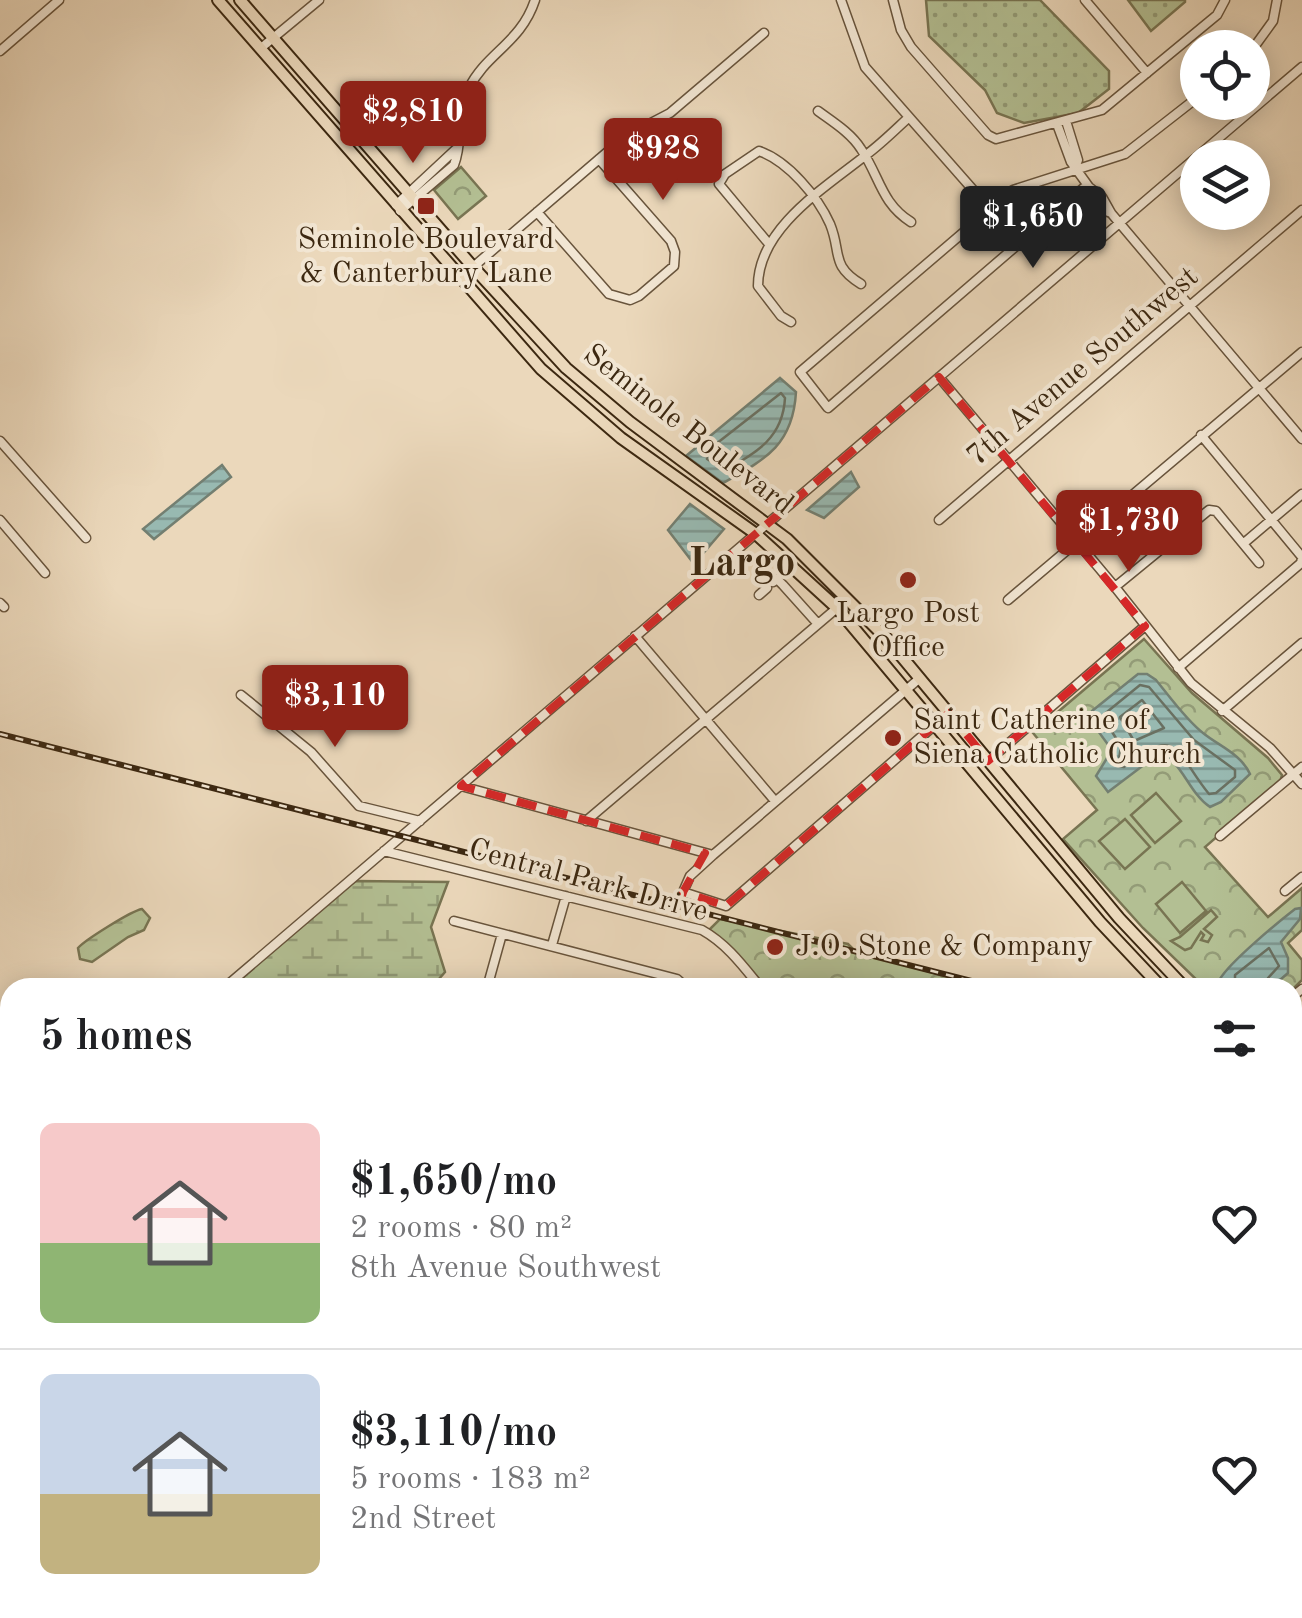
<!DOCTYPE html>
<meta charset="utf-8">
<style>
body{margin:0;font-family:"Old Standard TT",serif;background:#f6f6f6;color:#202124;height:100vh;display:flex;flex-direction:column;font-size:38px;white-space:nowrap}
*{box-sizing:border-box;margin:0}
p{font-size:32px;color:#757577}
.icon{flex:none;width:55px;height:55px;fill:none;stroke:currentColor;stroke-width:2;stroke-linecap:round;stroke-linejoin:round}
.map{position:relative;flex:1;overflow:hidden}
.panel{position:absolute;left:0px;top:978px;width:1302px;height:642px;display:flex;flex-direction:column;background:#fff;border-radius:30px 30px 0 0;box-shadow:0 5px 25px #0003}
.panel>*{flex:none}
.controls{position:absolute;left:1180px;top:30px;display:grid;gap:20px}
.controls a{display:grid;place-items:center;width:90px;height:90px;border-radius:50%;background:#fff;box-shadow:0 5px 25px #0003;font-size:50px}
.price{position:absolute;translate:-50% -85px;padding:0 22px;border-radius:10px;background:#8f2418;color:#fff;font-size:32px;line-height:65px;filter:drop-shadow(0 2px 5px #0008)}
.price::after{content:'';position:absolute;left:50%;top:60px;width:30px;height:22px;margin-left:-15px;background:inherit;clip-path:polygon(0 0,100% 0,50% 100%)}
.price.selected{background:#222;color:#fff}
ul{padding:0;list-style:none}
li{display:flex;align-items:center;gap:30px;height:250px;padding:0 40px}
li+li{border-top:2px solid #e0e0e0}
li span{display:grid;place-items:center;flex:none;width:280px;height:200px;border-radius:15px;color:#555}
li>.icon{margin-inline-start:auto}
span .icon{width:120px;height:120px;fill:#fffc;stroke-width:1}
li b{font-size:42px}
h2{display:flex;justify-content:space-between;align-items:center;height:120px;padding:0 40px;font-size:42px}
.map>svg:first-child{display:block}
.grass{fill:url(#grass-dots);stroke:#787452;stroke-width:2.5}
.wetland{fill:url(#wetland-marsh);stroke:#787452;stroke-width:2.5}
.park{fill:url(#park-crowns);stroke:#787452;stroke-width:2.5}
.pitch{fill:#b3bf93;stroke:#787452;stroke-width:2.5}
.water{fill:url(#water-rules);stroke:#737f71;stroke-width:2.5}
.lines{fill:none;stroke-linecap:round;stroke-linejoin:round}
.shore{stroke:#6a7061;stroke-width:2.5}
.minor-casing{stroke:#68543c;stroke-width:11}
.major-casing{stroke:#3c2811;stroke-width:14}
.minor{stroke:#f2e6d3;stroke-width:8}
.major{stroke:#ebd8bb;stroke-width:10}
.rail-casing{stroke:#3c2811;stroke-width:6}
.rail{stroke:#f2e6d3;stroke-width:2.5;stroke-dasharray:8;stroke-linecap:butt}
.marked{fill:none;stroke:#d62828;stroke-width:8;stroke-dasharray:20 12;stroke-linejoin:round}
.poi-dot{fill:#8f2418;stroke:#f2e6d3;stroke-width:4}
.labels{text-anchor:middle;dominant-baseline:central;stroke-width:8;stroke-linejoin:round;paint-order:stroke}
.poi-label{font-size:30px;fill:#3c2811;stroke:#f2e6d3}
.street-label{font-size:30px;fill:#3c2811;stroke:#f2e6d3}
.district-label{font-size:40px;font-weight:bold;fill:#3c2811;stroke:#f2e6d3}
</style>
<div class="map">
<svg width="1302" height="1618" viewBox="0 0 1302 1618">
<defs>
<pattern id="grass-dots" width="8" height="8" patternUnits="userSpaceOnUse" patternTransform="scale(2.5)"><rect width="8" height="8" fill="#b3bf93"/><path d="M2 2h.1M6 6h.1" fill="none" stroke="#939b77" stroke-width="1.8" stroke-linecap="round"/></pattern>
<pattern id="wetland-marsh" width="20" height="14" patternUnits="userSpaceOnUse" patternTransform="scale(2.5)"><rect width="20" height="14" fill="#b3bf93"/><path d="M1 5h8M5 5V1M11 12h8M15 12V8" fill="none" stroke="#939b77"/></pattern>
<pattern id="park-crowns" width="20" height="18" patternUnits="userSpaceOnUse" patternTransform="scale(2.5)"><rect width="20" height="18" fill="#b3bf93"/><path d="M2 6a3 3 0 1 1 6 0M12 15a3 3 0 1 1 6 0" fill="none" stroke="#939b77"/></pattern>
<pattern id="water-rules" width="6" height="5" patternUnits="userSpaceOnUse" patternTransform="scale(2.5)"><rect width="6" height="5" fill="#98b9b1"/><path d="M0 2.5h6" fill="none" stroke="#7d968f"/></pattern>
</defs>
<rect width="100%" height="100%" fill="#ebd8bb"/>
<filter id="stains"><feTurbulence type="fractalNoise" baseFrequency=".002" numOctaves="4"/><feColorMatrix values="0 0 0 0 .2 0 0 0 0 .09 0 0 0 0 .02 0 0 0 .5 -.17"/></filter>
<radialGradient id="worn" r=".72"><stop offset=".6" stop-color="#630" stop-opacity="0"/><stop offset="1" stop-color="#630" stop-opacity=".3"/></radialGradient>
<path class="grass" d="M926,0H1040L1109,71V89L1078,113L1024,123L997,113L985,90L929,36Z
M1128,0H1185V2L1151,31Z
M1121,1610H1185L1176,1618H1128Z"/>
<path class="wetland" d="M355,881L448,882L431,927L445,972L432,987L230,988Z
M142,909L150,918L144,930L128,937L92,962L80,959L78,948C85,940 131,911 142,909Z"/>
<path class="park" d="M461,167L486,196L458,219L434,190Z
M1144,639L1192,693L1268,758L1282,775L1280,782L1205,847L1268,917L1302,888V930L1288,943L1302,960V980L1293,989L1204,987L1143,928L1063,839L1097,810L1033,733Z
M720,919L848,944L856,952L975,984L972,988L766,987L735,952L709,930Z
M10,1206V1610H104L95,1618H0V1215Z"/>
<path class="pitch" d="M1156,793L1181,821L1155,843L1131,815Z
M1125,819L1150,847L1125,869L1099,841Z
M1182,882L1206,911L1180,933L1156,904Z
M1211,910L1217,917L1204,929L1212,935L1208,942L1201,940L1204,935L1201,932L1191,948L1185,950L1171,941L1180,937Z
M1302,1389V1496L1293,1488L1292,1394Z
M1293,1520L1302,1524V1595L1293,1605Z"/>
<path class="water" d="M780,378L796,392C793,445 766,459 723,483L686,456Z
M222,465L231,477L154,539L143,529Z
M851,472L859,487L824,518L807,510Z
M690,504L724,529L694,564L668,530Z
M1138,674H1147L1156,680C1169,696 1187,721 1203,733C1219,746 1241,754 1250,774L1221,802L1210,807C1187,792 1180,754 1157,755L1108,792L1096,776L1112,750L1090,720L1092,711Z
M1301,908L1300,919L1281,942L1288,958V973L1272,987H1228L1220,979C1230,962 1277,923 1295,909Z"/>
<g class="lines">
<path class="shore" d="M781,393L785,398C783,437 757,453 725,470L707,459V451Z
M1140,685L1149,687L1194,740L1235,770V777L1216,793L1209,794C1176,754 1179,722 1124,767L1118,766L1121,746L1102,716Z
M1142,700L1164,728L1134,741L1120,717Z
M1235,988V975L1269,948L1279,966L1268,978L1267,988"/>
<g class="minor-casing">
<path id="minor" d="M841,0L865,67L989,208
M893,0L901,30L911,47L988,135L996,139L1102,110L1217,15L1225,0
M1085,0L1147,73
M261,48L319,0
M1252,50L1273,21L1277,0
M0,51L59,0
M818,111C833,122 851,133 861,149C880,177 881,203 911,222
M1066,121L1078,160L1076,165
M1057,124L1071,162L1089,187C1089,198 1101,210 1111,213
M1087,185L828,408L800,372L1013,190L1125,154L1198,97
M1089,187L1102,197L1111,213L1302,439
M396,205L455,150
M400,211L454,165C464,140 455,115 469,88C486,53 521,43 535,0
M537,212L609,294L630,300L639,296L674,266L675,252L671,241L599,159
M769,244L719,184L725,174L759,151C788,161 818,197 830,224C842,253 830,265 861,284
M459,279L626,136L670,113L764,33
M791,322L781,316L758,286C758,228 826,187 866,155C881,144 895,130 908,118
M939,377L1115,587L1191,683L1270,748L1302,784
M1201,435L1302,557
M0,441L86,538
M0,520L45,573
M939,520L1302,210
M1244,543L1302,494
M773,582L777,579L783,585L818,624
M1115,587L1209,510L1216,511L1259,563
M759,595L767,588
M1008,600L1302,352
M0,603L4,607
M635,636L775,801
M1178,668L1301,563L1302,558
M920,678L713,855L690,876L683,892L726,906L936,724
M241,695L311,752L359,806L420,821
M1222,711L1302,643
M988,761L1145,626
M461,786L713,855
M586,821L837,608
M1220,836L1302,767
M384,851L702,930C727,944 743,966 761,988
M1285,891L1302,877
M454,921L677,979L687,988
M552,945L566,896
M224,988L1302,67
M487,988L502,934
M1292,997L1302,989
M0,1066L10,1078
M1292,1352L1302,1344
M1102,1610L1108,1618
M982,1618L991,1610"/>
</g>
<g class="major-casing">
<path id="major" d="M218,0L541,369L621,438L756,534L837,608L1100,922L1162,988
M240,0L473,267L566,368L630,422L787,539L887,639L1119,918L1185,988
M1292,1053L1302,1058
M1292,1109L1302,1120
M1292,1139L1302,1150
M1292,1204L1302,1196
M1292,1223L1302,1215
M797,1618L806,1610
M822,1618L831,1610"/>
</g>
<use href="#minor" class="minor"/>
<use href="#major" class="major"/>
<g class="rail-casing">
<path id="rail" d="M0,734L999,988
M1292,1073L1302,1076"/>
</g>
<use href="#rail" class="rail"/>
</g>
<path class="marked" d="M939,377L1145,626L988,761L949,713L726,906L683,892L705,853L461,786Z"/>
<g class="poi-dot">
<rect x="416" y="196" width="20" height="20" rx="5"/>
<circle cx="908" cy="580" r="10"/>
<circle cx="893" cy="738" r="10"/>
<circle cx="775" cy="947" r="10"/>
</g>
<g class="labels">
<g class="poi-label">
<text x="426" y="240">Seminole Boulevard<tspan x="426" dy="34">&amp; Canterbury Lane</tspan></text>
<text x="908" y="614">Largo Post<tspan x="908" dy="34">Office</tspan></text>
<text x="913" y="721" text-anchor="start">Saint Catherine of<tspan x="913" dy="34">Siena Catholic Church</tspan></text>
<text x="795" y="947" text-anchor="start">J.O. Stone &amp; Company</text>
</g>
<g class="street-label">
<text transform="translate(1083 367) rotate(-40)">7th Avenue Southwest</text>
<text transform="translate(688 430) rotate(38)">Seminole Boulevard</text>
<text transform="translate(588 881) rotate(15)">Central Park Drive</text>
</g>
<g class="district-label">
<text x="742" y="565">Largo</text>
</g>
</g>
<rect width="100%" height="100%" filter="url(#stains)"/>
<rect width="100%" height="100%" fill="url(#worn)"/>
</svg>
<div class="controls">
<a><svg class="icon" aria-label="locate" viewBox="0 0 24 24"><circle cx="12" cy="12" r="6"/><path d="M12 2v4M12 18v4M2 12h4M18 12h4"/></svg></a>
<a><svg class="icon" aria-label="layers" viewBox="0 0 24 24"><path d="M12 4l9 5-9 5-9-5zM3 14l9 5 9-5"/></svg></a>
</div>
<b class="price" style="left:413px;top:166px">$2,810</b>
<b class="price" style="left:663px;top:203px">$928</b>
<b class="price selected" style="left:1033px;top:271px">$1,650</b>
<b class="price" style="left:1129px;top:575px">$1,730</b>
<b class="price" style="left:335px;top:750px">$3,110</b>
<section class="panel">
<h2>5 homes<svg class="icon" aria-label="filters" viewBox="0 0 24 24"><path d="M4 7h16M4 17h16"/><circle cx="9" cy="7" r="2"/><circle cx="15" cy="17" r="2"/></svg></h2>
<ul>
<li><span style="background:linear-gradient(#f6c9c9 60%,#8fb573 0)"><svg class="icon" aria-label="home" viewBox="0 0 24 24"><path d="M3 11l9-7 9 7M6 9v11h12V9"/></svg></span><div><b>$1,650/mo</b><p>2 rooms · 80 m²</p><p>8th Avenue Southwest</p></div><svg class="icon" aria-label="heart" viewBox="0 0 24 24"><path d="M12 20l-8-8c-3-5 5-10 8-4 3-6 11-1 8 4z"/></svg></li>
<li><span style="background:linear-gradient(#c9d6e8 60%,#c2b280 0)"><svg class="icon" aria-label="home" viewBox="0 0 24 24"><path d="M3 11l9-7 9 7M6 9v11h12V9"/></svg></span><div><b>$3,110/mo</b><p>5 rooms · 183 m²</p><p>2nd Street</p></div><svg class="icon" aria-label="heart" viewBox="0 0 24 24"><path d="M12 20l-8-8c-3-5 5-10 8-4 3-6 11-1 8 4z"/></svg></li>
</ul>
</section>
</div>
